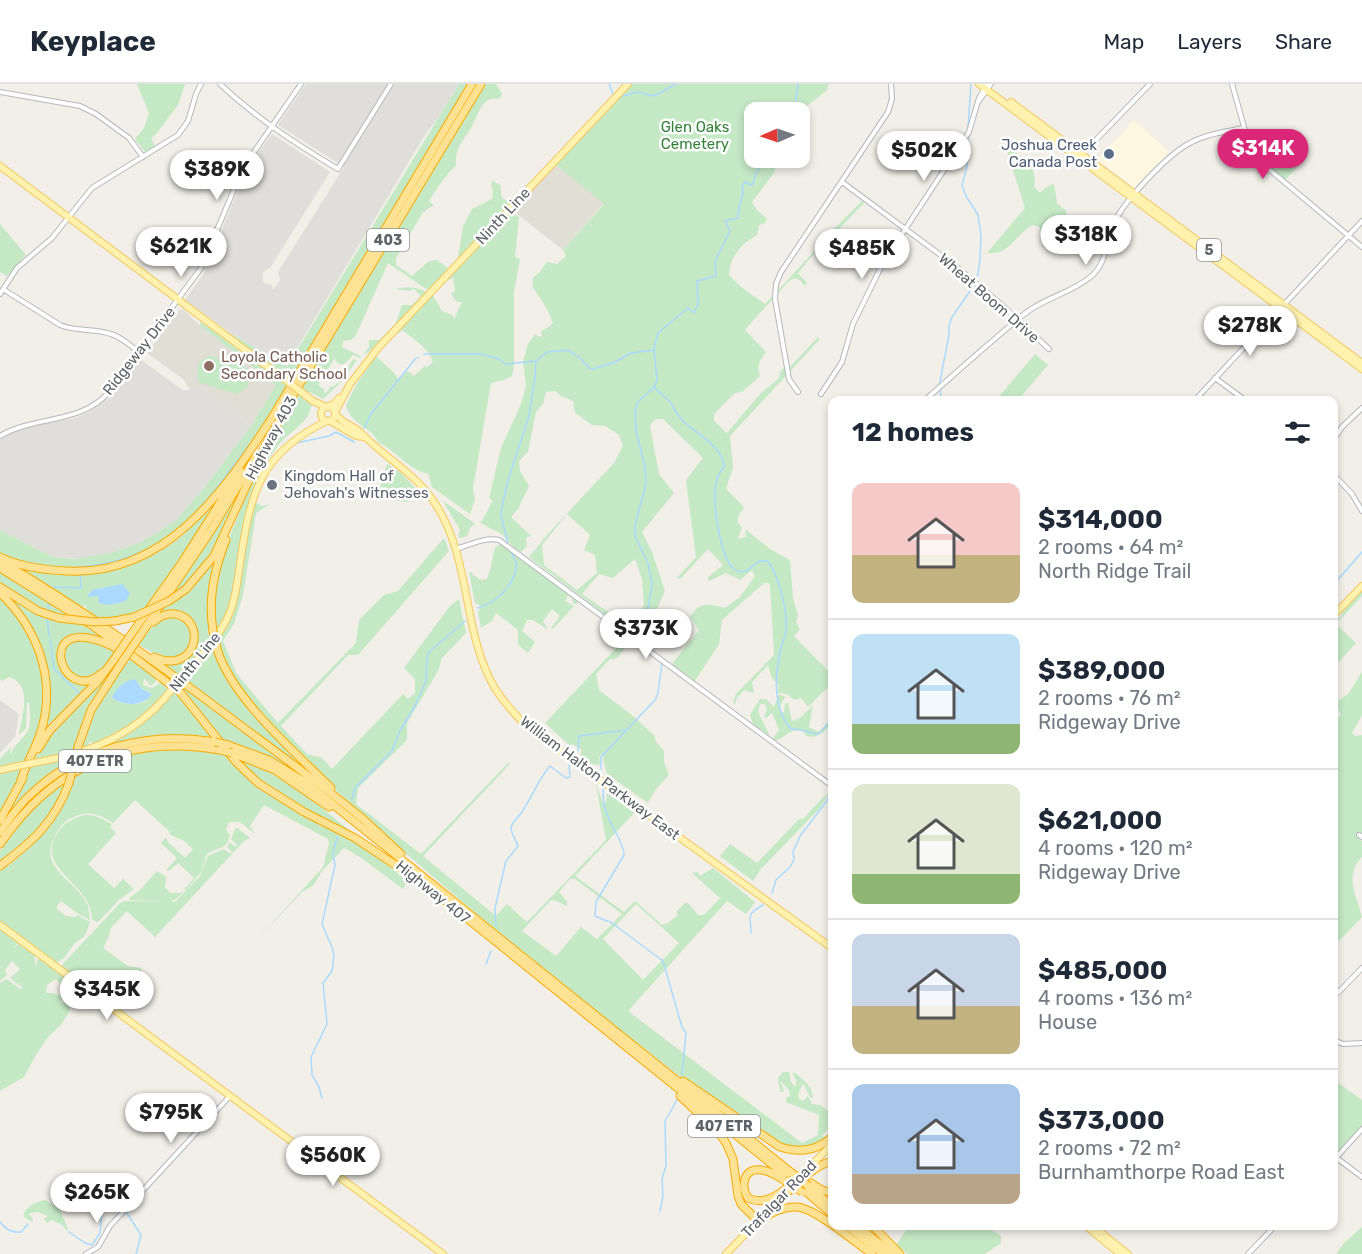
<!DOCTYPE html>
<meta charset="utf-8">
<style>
body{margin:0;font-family:Rubik,sans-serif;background:#f2f2f3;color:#1f2937;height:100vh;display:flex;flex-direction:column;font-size:22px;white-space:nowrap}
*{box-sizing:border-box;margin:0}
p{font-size:20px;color:#747a83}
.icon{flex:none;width:33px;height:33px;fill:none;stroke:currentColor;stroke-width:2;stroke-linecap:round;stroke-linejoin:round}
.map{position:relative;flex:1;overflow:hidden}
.details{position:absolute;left:828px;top:312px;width:510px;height:834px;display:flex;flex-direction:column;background:#fff;border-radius:12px;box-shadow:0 3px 9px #0003}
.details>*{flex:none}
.needle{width:39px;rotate:268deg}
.buttons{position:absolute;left:744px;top:18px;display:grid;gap:12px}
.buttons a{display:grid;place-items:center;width:66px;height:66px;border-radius:12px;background:#fff;box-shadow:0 3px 9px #0003;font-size:30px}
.price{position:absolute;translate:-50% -51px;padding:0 14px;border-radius:21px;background:#fff;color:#222;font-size:20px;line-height:39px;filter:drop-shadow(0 2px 3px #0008)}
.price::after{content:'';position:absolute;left:50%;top:36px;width:18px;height:14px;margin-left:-9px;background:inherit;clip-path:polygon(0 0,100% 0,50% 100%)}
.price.selected{background:#db2777;color:#fff}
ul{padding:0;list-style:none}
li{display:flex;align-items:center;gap:18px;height:150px;padding:0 24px}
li+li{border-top:2px solid #e0e1e3}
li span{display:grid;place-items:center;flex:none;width:168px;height:120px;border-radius:12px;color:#555}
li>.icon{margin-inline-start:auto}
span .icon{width:72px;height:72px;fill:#fffc;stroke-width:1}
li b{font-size:26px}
h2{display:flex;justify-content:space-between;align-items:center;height:72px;padding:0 24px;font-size:26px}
header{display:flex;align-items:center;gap:36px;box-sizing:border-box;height:84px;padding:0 30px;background:#fff;border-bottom:2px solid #e0e1e3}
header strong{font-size:28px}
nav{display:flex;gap:33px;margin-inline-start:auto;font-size:21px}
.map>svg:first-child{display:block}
.commercial{fill:#fef7e0}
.industrial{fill:#e0deda}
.education{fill:#e1ded6}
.green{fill:#c5e8c5;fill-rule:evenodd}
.water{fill:#aadaff}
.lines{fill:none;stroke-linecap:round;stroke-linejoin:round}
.stream{stroke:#aadaff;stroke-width:1.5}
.minor-casing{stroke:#b5b8bc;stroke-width:6}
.major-casing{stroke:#f2c960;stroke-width:8}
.highway-casing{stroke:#f9ab00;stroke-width:9}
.minor{stroke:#fff;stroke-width:4}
.major{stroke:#fff2af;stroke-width:6}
.highway{stroke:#fde293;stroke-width:7}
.major-bridge-casing{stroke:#f2c960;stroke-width:8;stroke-linecap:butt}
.highway-bridge-casing{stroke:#f9ab00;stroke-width:9;stroke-linecap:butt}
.major-bridge{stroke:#fff2af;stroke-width:6}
.highway-bridge{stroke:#fde293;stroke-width:7}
.service-dot{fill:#5c6f8a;stroke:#fff;stroke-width:2}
.education-dot{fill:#8d6e63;stroke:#fff;stroke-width:2}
.worship-dot{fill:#6b7280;stroke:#fff;stroke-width:2}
.labels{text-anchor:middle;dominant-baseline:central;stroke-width:5;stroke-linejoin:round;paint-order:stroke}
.shield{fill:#fff;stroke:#8f9295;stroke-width:1.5}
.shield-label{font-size:14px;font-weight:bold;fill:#5f6368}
.park-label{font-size:15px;fill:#348238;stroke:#fff}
.service-label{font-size:15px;fill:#4e5e75;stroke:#fff;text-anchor:end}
.street-label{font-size:15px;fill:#5f6368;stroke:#fff}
.education-label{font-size:15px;fill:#785e54;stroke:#fff;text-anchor:start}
.worship-label{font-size:15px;fill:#5b616d;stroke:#fff;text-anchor:start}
</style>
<header>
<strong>Keyplace</strong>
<nav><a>Map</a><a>Layers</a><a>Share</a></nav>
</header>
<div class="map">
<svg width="1362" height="1170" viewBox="0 0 1362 1170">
<rect width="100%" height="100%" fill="#f1efe8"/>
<path class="commercial" d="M1134,36L1169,68L1134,104L1097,75Z"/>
<path class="industrial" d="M306,0H459L436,37L426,49L286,283L231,249L185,216L204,189L248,82L272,50L330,88L270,184L263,188V198L272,201L273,206L280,196L278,188L344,83L278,41Z
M140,275L184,307L201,302L251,342L204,404L175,437L155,450L139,459L111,469L84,475L53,473L0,446V356L10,349L27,343L76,334L93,326L109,314Z
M0,616L19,630L15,653L0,669Z"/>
<path class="education" d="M556,81L604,119L563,166L513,127Z
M183,225L199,241L276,301L251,342L201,302L190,305L183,295L147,269L179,226Z"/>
<path class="green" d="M137,0H185L178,21L157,49L151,54L155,62L145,68L135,55L144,44L149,29Z
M459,0H469L291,297L226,250L227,247L287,283Z
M485,0H496L502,10L499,15C482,11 478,31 472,42C464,57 455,62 456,81L442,97L429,117L434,121L423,128L396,174V181L412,192L429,177L437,176L448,184L431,204L426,205L388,179L355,253L350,256L343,257L342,263L362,273L369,263V256H380L396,239L402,221H412L421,212L414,205L409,207L395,205C405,203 419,202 427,209L376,264L375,263L361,273L360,274L353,271L347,278L343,280L344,281L342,280L340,281L334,275L318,301L324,305V309L327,308L331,302L333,303L339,298L338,296L344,290L353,275L357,276L339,300L323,315L310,308L306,309L301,304Z
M630,0H829L827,6L802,26L803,46L800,49V28H775L777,25L773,22L768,28H754V74H787L775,84L774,89L752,118L756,125L767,135L765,139L759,141L757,151C740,161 731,171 729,191L741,203L765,220L821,160L828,157L825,154L862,117L864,119L834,150L829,163C816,163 807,179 798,189L807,199L804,202L801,197L795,194L788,198L749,241L745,246L766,268C760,276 756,282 760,292L742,308L735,309L714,330V337L727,349L760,310L778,295L782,285L790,283L818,253L820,255L730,352L733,384L726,405L744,423L738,433V439L742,443L738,455L746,453L745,445L770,465L790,476L793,514L798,531L796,538L800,545L794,552L832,591V599L808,623L801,614L794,616L787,610L776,608L779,601L772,594L768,581L752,598L754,609L744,606L737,614L735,620L733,619L736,610L774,571L770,500L765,498L722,536L719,560L695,597L672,580L699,546L690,533C700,517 708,520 725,524L740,513L755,492L752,486L740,496L726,489L709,497L708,493L723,481L708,465L680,495L677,494L696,473L686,396L703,374L663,335H655L650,342L659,390L674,409L642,448L652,468L665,507L648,545L641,548V557L529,473L547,451L614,379L623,362L619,351L605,342L592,341L575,329L573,317L561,312L555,307L546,308L543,320L536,328L528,368L524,371L519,378L520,387L529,402L518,425L511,433L531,452L526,454L527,462L521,468C510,462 509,456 501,450C496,446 487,444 479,437H482L492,418V416L489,414L501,364L521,320L526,302L523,277L528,260L535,250L539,253L542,252L541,247L549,243L553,239L547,225L532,202L533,194L539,189L547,178L557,180L566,172L563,166L604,120L556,81L557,77ZM567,430L590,451L584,466L595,471L597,489L577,506L544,481L542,461ZM635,475L642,495L644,522L638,530L617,534L582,510L599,490L613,494Z
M1004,58C1015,65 1020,75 1032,81L1035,95L1034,103L1040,109L1046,103L1054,100L1057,119L1066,127L1067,145L1076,149L1077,157L1059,170L1046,160L1039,143L1033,141C1015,150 1010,172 987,169L1025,124Z
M1281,64L1299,81L1285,96L1266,79Z
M493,97L500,101L502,114L511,119L462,173L458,174L463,142L472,125L492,115L493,108L491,100Z
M511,128L519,133L515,173L520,175L514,208V282L512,292L504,296L491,299L473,404L475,415L470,430L432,403L428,390C409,386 395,366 378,358C371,341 352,343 346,321L356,301L376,272L394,289L398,295L408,287L414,292L425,282L427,283L433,278C430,266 413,254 402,246L398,250L397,247L432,210L442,227L452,231L454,235L462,218H457L451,210L455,206L453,193L450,196L447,193Z
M0,140L26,171L7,192L0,188Z
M201,238L288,303L256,354L214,411L179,449L123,478L76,487L24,480L0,470V446L53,473L75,475L111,469L139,459L155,450L175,437L204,404L251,342L276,301L199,241Z
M1035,270L1048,281L1018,316H996Z
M210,272L248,284C249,299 252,303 236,310L198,298C198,284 193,279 210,272Z
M297,310L312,321C310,325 309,330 307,333C300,343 288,350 280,359C269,373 260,390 253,407C233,456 244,506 214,553L211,531L219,478L259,381Z
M255,376L214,467L191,497L166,517Z
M387,380L401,389L416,405L408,418L382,415L379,407Z
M233,394L215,424L145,527L101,537L86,525V521L82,523L31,491L8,479C65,498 129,493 178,455C199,438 216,416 233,394ZM121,501L127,507L126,517C115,520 108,521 98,517L99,512L88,513L89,508Z
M443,417L473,438L475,441L471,442L467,452L461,454L458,453L460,446Z
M254,418L262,422L270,420L256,429L243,511L234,540L223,557L236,589L278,639L356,559L359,536L384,511L398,507L444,454L449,467L358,571H348L281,642L307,670L322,674L332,685L403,610L408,615L415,609V595L404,584L450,522L459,515L466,549L442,574L438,587L407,639V656L358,704L356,720L421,770L508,679L510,680L423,772L496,832L507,820L527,838L606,756L596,700L603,719H606L607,709L635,728L575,792L624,828L635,817L662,841L668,839L677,832V827L685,819H688L698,831H704L720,814L692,789L697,788L700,792L713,784L755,818L746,830L727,817L628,927L802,1059L818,1051L819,1031L786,1018V1014L790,1012L789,1006L780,996L784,1008H780L778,994L783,988H789L791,998L796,1003V996L793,990L794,988C802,996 813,1001 813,1014L810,1013L803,999L798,1011L799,1015L803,1017L808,1012L812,1020L820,1021L832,1030V1042L821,1052L825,1053L832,1047V1051C818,1063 802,1066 784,1063L678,991L613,940L485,837L375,743L373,737L364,733L309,681L231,594L215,558L225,545L234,526L249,433ZM570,795H575L622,830L597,855L581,843L556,872L522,847L550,817L554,816L567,822V818L559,808ZM636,820L679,859L643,896L603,855Z
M224,455C211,489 203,519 211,556L179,594L155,574L181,577L196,555L180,530L156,534L162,523L171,519Z
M500,461H504L578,515L577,520H574L572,514L568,511L565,517L574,522L553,545L551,544L560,532L552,525L543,537L548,545H547L533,536H527L522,547L535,558L528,569L518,561V546L496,529L492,537L481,544L478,528L481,522L475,519L469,489L472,488L473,491L481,496L487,495L491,482L495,463Z
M0,486L78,536L41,526L0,501Z
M1362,507V512L1336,540L1356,559L1334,583V537L1338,533L1340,534L1344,526Z
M0,511C37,551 51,590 40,643C38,655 31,667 26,678L0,684V675L11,663L10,669H11C15,659 26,653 29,644C31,638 30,626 29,619L27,618L26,644L19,651C22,632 33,600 9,593L2,597L0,595Z
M7,511L65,538L84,540L109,558L84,551L61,562L67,592L96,596L39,660L43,643L44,577L11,516L14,517Z
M167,533L182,535L191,548L190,564L177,575L159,572L137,560L157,537Z
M80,554L117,566L105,582L94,593L78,595L63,580L66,562Z
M622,558L625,564L616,575H610L596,590L599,606L633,632L655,652V656L664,667V678L669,691L656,705L648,719L607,690L603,676L604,669L599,673L600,681L592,680L580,671L582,666L572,660L570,662L545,639Z
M213,561L231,601L314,691L313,692L183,596Z
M121,568L125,571L102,604L75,668L33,677L51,649Z
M128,573L156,593V596L154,600L150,601L144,594L143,601L152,604L161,598L170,605L147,630L118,650L93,660L90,657L86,664L80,666L89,636L97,619ZM136,597L142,605L151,609L145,618C133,621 122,621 112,614L119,603Z
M1362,588V631L1352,649L1355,652L1362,651V749H1358L1356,752L1362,757V773C1344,792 1356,810 1362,833L1334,862V639L1341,631L1336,619L1349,609Z
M179,600L299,687L297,689L257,667L223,657L191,617L177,603Z
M173,607L188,621L214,655C163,645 124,655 78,674V671L137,644L148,635Z
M779,610L785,613C782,620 776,623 784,629L785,619H788L792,637L800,634L813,621L809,643L819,648L832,634V640C825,647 818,655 806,652L803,646L792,647L778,656H774L773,654L779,646L772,629L766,634L764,632L767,626L765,620H760L758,628L770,652L753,640L750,631L760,615H766L774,623Z
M180,665L225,670L265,709L319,738L318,741C323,743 327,743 332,745C359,758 384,779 408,797L403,805L363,775L344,764L322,787L314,801L302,808L257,856L323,783L329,760L328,755L264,721L250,742L255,750L240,738H229L226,746L230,751C227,766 217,763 207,770L201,788L186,806H184L194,794L178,779L169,787L166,786L177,774L161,759L166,753L168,758L185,774L193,765L184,757L169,750L170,748L135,716L113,739C103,733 95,728 83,730C71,732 63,738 57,748C35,783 73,794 86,818C89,824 89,829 90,836L77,829L61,817L57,822V825L66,832L75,833L77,831L90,838L85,852L75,859L64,874L55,880L0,838V785L6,780L8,782C38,758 64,732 73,693C107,673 141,666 180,665Z
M74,672L73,676L35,702L0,740L31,681Z
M236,674C281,689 317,720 354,750L278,710L258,696Z
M24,683L7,719L5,718L0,732V689Z
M65,698L67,699C54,735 28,757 0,780V767L26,732L44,714Z
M830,708L819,725L760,786L753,797L720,772L730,760L757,779L800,734L802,736C811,727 819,716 830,708Z
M85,731C96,731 103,734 112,741L110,743L116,749L88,780L114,804L123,795L134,805L119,816L98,838L92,836C94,800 32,785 58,748C65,738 73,734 85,731Z
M236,743L250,754L244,757L155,853L127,827L110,845V850L103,864L128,882L141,884L142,887L129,898L113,919H109L60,883L121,818L126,817L175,818L200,792L208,772L224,765L230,770L232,768L227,763L230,758L235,763L237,761L231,755Z
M157,787L166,793L165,804L171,809H181L183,807L181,811L171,818L129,816V814L138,808Z
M0,844L19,857L14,864L20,859L35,870V883L38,875L43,876L70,897L71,901H67L62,905V902L56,895L47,901L46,909H53L62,913L60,919H65L70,923L69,928L61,941L48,953L36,971L24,993L0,1007V899L7,895L20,905L23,904L10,894L20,885L12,877L5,886L7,891L0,897Z
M1334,996L1362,1016V1041L1336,1070L1334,1068Z
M45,1116L60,1126L68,1145L67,1147L61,1140L51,1136L47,1139L44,1135L48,1132L38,1128L31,1129L29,1130L33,1135L32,1138L23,1132C25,1123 36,1118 45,1116Z
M909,1142H985L1001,1152V1159L985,1170H908L896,1161Z
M1362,1143V1170H1336L1344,1159Z"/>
<path class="water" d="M122,500L130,509L126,517C117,520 106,523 98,518L99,512L88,513L87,512L92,506Z
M135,595L142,605L152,610C143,623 124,622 112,614C116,603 124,597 135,595Z"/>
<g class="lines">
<path class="stream" d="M609,0L613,10
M619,13L637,8L654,12L676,0
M794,28L798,0
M968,44L971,0
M424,270H481L499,275L505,280L536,277L547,268L568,266L580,274L589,284L593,285L613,279L631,269L654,266
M418,274V273
M655,304C659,309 665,312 669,317C674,323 677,331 683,337C697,350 723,362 724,383C720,388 717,392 716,399C712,416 720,474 734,485C744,493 750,483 758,478C760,477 765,477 767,477C779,489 788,530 786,547C784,556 780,565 779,574C774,597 775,628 791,645C800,644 809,649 818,650L832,636
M941,316L940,297L949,251V242L952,233L970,207L978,190L980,175L981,152L978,131L966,112L962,101L967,83L968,52
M364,344L371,330L416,274
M296,359L329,352L336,348L354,358
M195,429L212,410L253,356
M508,460L501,431L502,423L508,396L529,332L535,294L536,278
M80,484V483C102,480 123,477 143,467
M1334,500L1362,468
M53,505L54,503L81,504L80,490
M478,524C498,517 513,503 517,481L511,467
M48,527V519
M47,532L49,552
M50,556L54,585L80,610
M649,563L643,554L642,545L646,536L652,500L648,479L635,452V441L646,400L645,383L636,347L635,327L638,318L654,303L657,296L654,264L658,249L688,224L694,229L698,220L697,197L716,192L715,177L730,147L725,137L738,134C737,120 746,112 742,102L745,98L751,101L753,100L756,88L760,83L767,80L769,74
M578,667L579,652L626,646
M601,685V673L655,616L658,609L662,579L659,577
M831,696L832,694
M603,704C603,711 603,718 605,724C608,739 624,757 624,771L596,818L595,832L612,839L663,877L682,943L686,949L682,991
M352,715L355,704L392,667L400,647L415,622L426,597L427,574L429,568L465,537
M772,809L776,796L790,783L794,776L793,768L800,752L826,718L830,710
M496,841L495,824L506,777L518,762C516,756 511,749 511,744C512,737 519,733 522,728C532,713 538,696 550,682L566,694L570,693L569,681
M751,849C751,832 745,831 763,821
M486,880L491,867
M322,1014L319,1003L312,991L311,973L327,940L323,899L332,887L334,872L332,863L322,840L335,781L333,770L337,753
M660,1127L663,1112L662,1095L666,1082L665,1037L677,1016
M0,1138C6,1145 11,1149 21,1148L28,1140
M69,1148L85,1159L92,1161L100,1149L102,1124L107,1117L118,1115L141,1151L136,1170"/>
<g class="minor-casing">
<path id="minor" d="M220,0C256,34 296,60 338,85L391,0
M1232,0L1250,64L1259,77L1362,163
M0,8L80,22L96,30L129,54L143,73
M978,18L991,0
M1088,62L1091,61L1150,0
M842,98L958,184L1003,222L1049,265
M3,205L60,241C77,248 94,244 111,250C122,253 130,262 139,268
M0,210L17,184L52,154L92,104L178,51L188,37L196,10L201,0
M1215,294L1245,316
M798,308L789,295L775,215L776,200L781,188L888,28L892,15L891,0
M821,310L842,278L853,240L883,179L969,48L979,14L987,0
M925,316C949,295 972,274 997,253C1009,243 1020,232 1033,224C1050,213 1073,207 1089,194C1106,182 1106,160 1113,141C1122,119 1168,70 1190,59C1206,50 1225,48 1243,44
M1195,316L1362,137
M0,352C35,331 81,341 110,307L201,184L243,84L301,0
M1334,355L1342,343L1362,324
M1334,391L1352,410L1362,427
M456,465C469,461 485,453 499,456L832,702
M1359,751L1362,753
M1334,913L1362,884
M1334,956L1343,960L1362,959
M1334,1072L1362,1093
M1334,1076L1362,1045
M86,1170L98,1163L110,1142L230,1012
M1248,1170L1275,1142"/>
</g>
<g class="major-casing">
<path id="major" d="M979,0L1362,285
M1011,18L1362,279
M0,82L280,292
M300,307L313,317L326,323
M328,322L334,320L339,314
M321 330a7 7 0 1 1 14 0a7 7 0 1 1-14 0Z
M335,328L350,300L378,264L628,0
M336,330C342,340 353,341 361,349C385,374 417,390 436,421C469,472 463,537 488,591C497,611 511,626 526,642L832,864
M330,337L356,352L364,353
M1334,531L1362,502
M187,587C203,569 221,551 230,528C237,510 238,491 241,473C251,406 262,368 327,337
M43,677C90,669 133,650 164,615
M0,686L18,682
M0,841L443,1170
M803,1090L832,1060
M1086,1142L1120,1170
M1093,1142L1128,1170
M726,1170L780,1114"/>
</g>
<g class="highway-casing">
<path id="highway" d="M0,473C20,483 45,486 67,487C165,492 222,410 270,337L472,0
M2,478C84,526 160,581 236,638C279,670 322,701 363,735
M0,484L93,542L180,608L236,678L258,699L304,728L355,754L415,794
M0,503L38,527L59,534
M186,505L214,472L262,368L293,311L481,0
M0,509C37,544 56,593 42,644C37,662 27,678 21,696
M115,537L134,533
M153,538C160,532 166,529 175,530C208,535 197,592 154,573
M213,547C208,514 214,486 226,456
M130,552L183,477L240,387
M135,559L212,445L256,372
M218,568C234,616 295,668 331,704
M102,589C59,626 30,519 118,565
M228,661L269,676L305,698L792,1089
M78,663L91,626L120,581
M38,665L50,646L98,597L115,574
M232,669L275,686L329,723
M361,733L401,770
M0,736L23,694
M0,748C9,735 18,722 29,712C77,665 150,646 215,658
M0,760C53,682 128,650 220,666
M0,782C33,757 54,739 69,699
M412,790L789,1094
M683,997L780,1063C799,1069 817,1067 832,1053
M680,1012L719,1049L726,1059L733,1075L738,1112L741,1120L758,1137C770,1130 782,1122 797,1123C815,1124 856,1159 872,1170
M784,1096C778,1092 770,1087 761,1086C744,1083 740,1102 748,1114C770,1125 790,1100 806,1087
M811,1099L822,1106L832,1109
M808,1102L832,1122
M804,1106L832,1130
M778,1116C796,1103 810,1083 832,1077
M847,1142L883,1170
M857,1142L893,1170
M873,1142L900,1170"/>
</g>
<use href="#minor" class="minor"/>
<use href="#major" class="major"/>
<use href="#highway" class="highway"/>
<g class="major-bridge-casing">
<path id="major-bridge" d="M280,292L300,307
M164,615L187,587
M18,682L43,677"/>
</g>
<g class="highway-bridge-casing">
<path id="highway-bridge" d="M134,533L169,517L186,505
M59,534L94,538L115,537
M213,547L218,568
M115,574L130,552
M120,581L135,559
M215,658L228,661
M220,666L232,669
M69,699L78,663
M792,1089L808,1102
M784,1096L802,1108"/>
</g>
<use href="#major-bridge" class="major-bridge"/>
<use href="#highway-bridge" class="highway-bridge"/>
</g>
<circle class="service-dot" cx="1109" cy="70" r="6"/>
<circle class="education-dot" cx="209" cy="282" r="6"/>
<circle class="worship-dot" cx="272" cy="401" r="6"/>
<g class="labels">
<g class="shield">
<rect x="367" y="145" width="42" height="22" rx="4.5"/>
<rect x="1197" y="155" width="24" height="22" rx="4.5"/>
<rect x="59" y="666" width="72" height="22" rx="4.5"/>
<rect x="688" y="1031" width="72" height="22" rx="4.5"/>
</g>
<g class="shield-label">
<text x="388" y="156">403</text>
<text x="1209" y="166">5</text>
<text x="95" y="677">407 ETR</text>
<text x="724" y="1042">407 ETR</text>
</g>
<g class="park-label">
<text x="695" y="43">Glen Oaks<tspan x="695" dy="17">Cemetery</tspan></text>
</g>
<g class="service-label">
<text x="1097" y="61">Joshua Creek<tspan x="1097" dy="17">Canada Post</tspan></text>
</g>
<g class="street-label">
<text transform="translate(503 132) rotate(-47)">Ninth Line</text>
<text transform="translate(989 214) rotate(41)">Wheat Boom Drive</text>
<text transform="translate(139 267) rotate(-52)">Ridgeway Drive</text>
<text transform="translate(271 354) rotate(-62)">Highway 403</text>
<text transform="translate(195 578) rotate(-51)">Ninth Line</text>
<text transform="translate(600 694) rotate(37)">William Halton Parkway East</text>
<text transform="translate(433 808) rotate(39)">Highway 407</text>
<text transform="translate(779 1115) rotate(-46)">Trafalgar Road</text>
</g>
<g class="education-label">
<text x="221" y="273">Loyola Catholic<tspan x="221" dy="17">Secondary School</tspan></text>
</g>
<g class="worship-label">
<text x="284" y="392">Kingdom Hall of<tspan x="284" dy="17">Jehovah's Witnesses</tspan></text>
</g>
</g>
</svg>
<div class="buttons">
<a><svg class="needle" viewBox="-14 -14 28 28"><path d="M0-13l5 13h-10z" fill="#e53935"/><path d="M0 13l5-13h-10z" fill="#747a83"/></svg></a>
</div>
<b class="price selected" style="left:1263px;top:96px">$314K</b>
<b class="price" style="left:924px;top:98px">$502K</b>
<b class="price" style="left:217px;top:117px">$389K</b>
<b class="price" style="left:1086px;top:182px">$318K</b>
<b class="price" style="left:181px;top:194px">$621K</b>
<b class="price" style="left:862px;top:196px">$485K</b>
<b class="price" style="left:1250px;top:273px">$278K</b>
<b class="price" style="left:646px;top:576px">$373K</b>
<b class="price" style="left:107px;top:937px">$345K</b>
<b class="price" style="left:171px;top:1060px">$795K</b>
<b class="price" style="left:333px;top:1103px">$560K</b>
<b class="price" style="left:97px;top:1140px">$265K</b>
<section class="details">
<h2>12 homes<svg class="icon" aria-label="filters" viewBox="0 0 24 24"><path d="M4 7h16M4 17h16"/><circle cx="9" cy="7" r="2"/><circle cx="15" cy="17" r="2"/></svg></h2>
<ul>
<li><span style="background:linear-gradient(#f6c9c9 60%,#c2b280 0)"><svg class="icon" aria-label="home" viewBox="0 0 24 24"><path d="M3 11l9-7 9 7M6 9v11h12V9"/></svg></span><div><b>$314,000</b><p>2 rooms · 64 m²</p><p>North Ridge Trail</p></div></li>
<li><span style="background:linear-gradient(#bfe0f5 75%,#8fb573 0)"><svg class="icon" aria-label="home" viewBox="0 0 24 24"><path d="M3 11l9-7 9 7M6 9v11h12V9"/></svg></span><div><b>$389,000</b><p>2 rooms · 76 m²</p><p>Ridgeway Drive</p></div></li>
<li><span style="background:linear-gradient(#dfe7d0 75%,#8fb573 0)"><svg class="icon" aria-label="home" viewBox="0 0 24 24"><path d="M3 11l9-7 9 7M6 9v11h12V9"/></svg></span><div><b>$621,000</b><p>4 rooms · 120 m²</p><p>Ridgeway Drive</p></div></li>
<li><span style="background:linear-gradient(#c9d6e8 60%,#c2b280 0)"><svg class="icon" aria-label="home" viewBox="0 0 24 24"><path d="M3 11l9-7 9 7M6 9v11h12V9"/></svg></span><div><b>$485,000</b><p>4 rooms · 136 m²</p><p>House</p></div></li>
<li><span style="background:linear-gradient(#a9c7e8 75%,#b9a48a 0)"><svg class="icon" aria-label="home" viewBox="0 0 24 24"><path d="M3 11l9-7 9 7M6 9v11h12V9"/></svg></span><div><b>$373,000</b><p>2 rooms · 72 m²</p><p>Burnhamthorpe Road East</p></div></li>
</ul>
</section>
</div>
